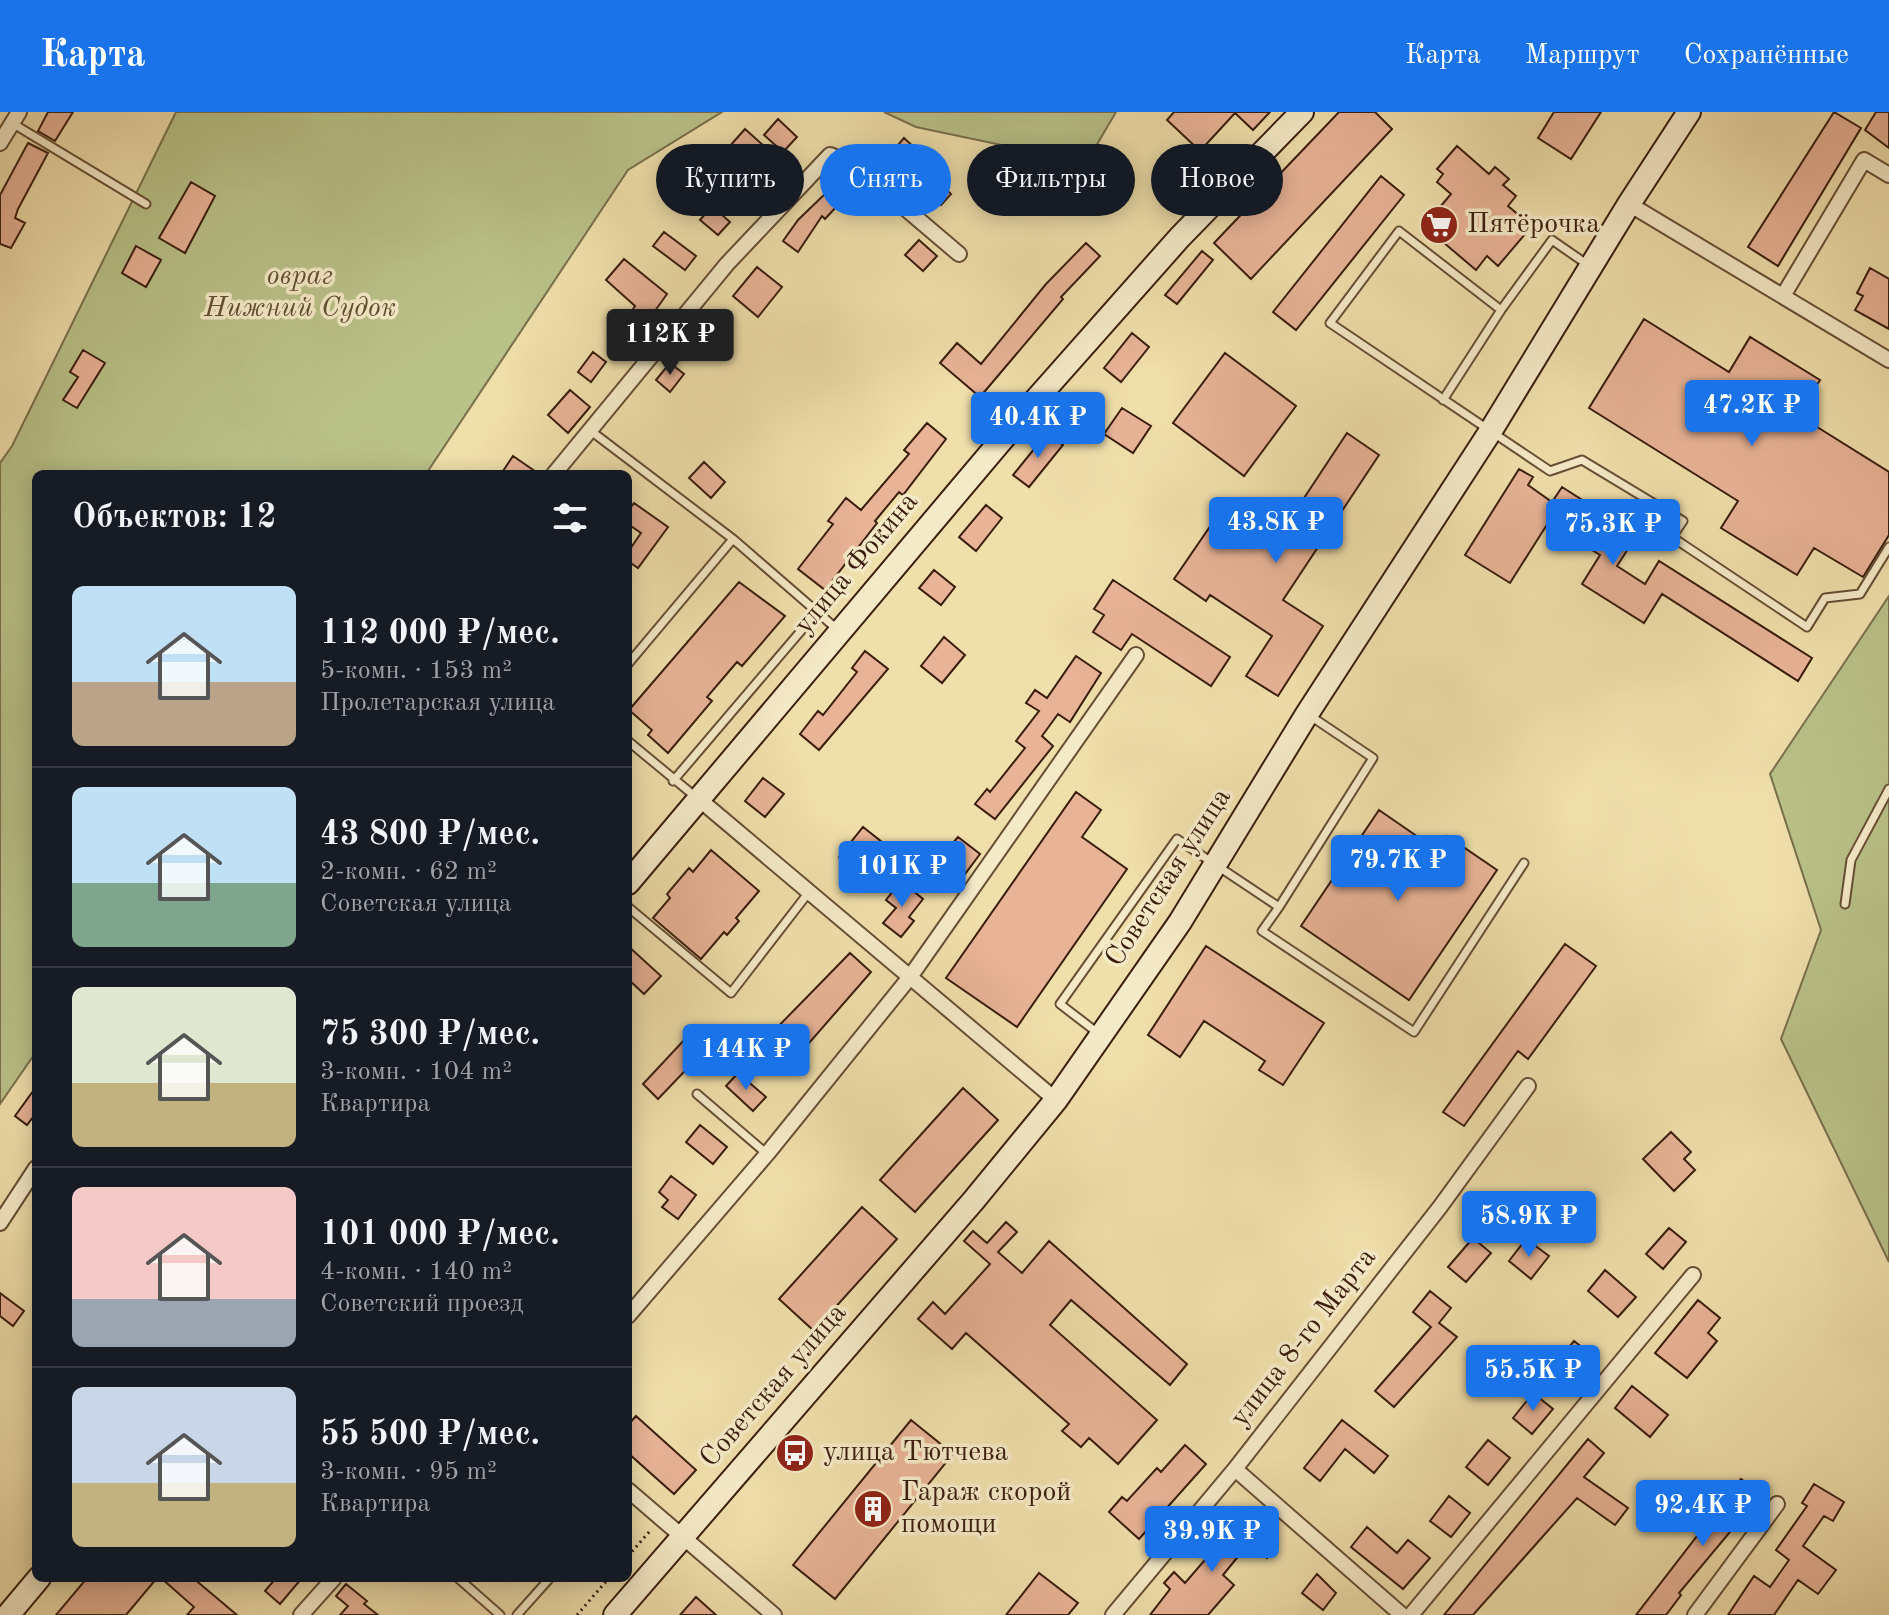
<!DOCTYPE html>
<html lang="ru">
<meta charset="utf-8">
<style>
body{margin:0;font-family:"Old Standard TT",serif;background:#20242c;color:#f1f3f6;height:100vh;display:flex;flex-direction:column;font-size:30px;white-space:nowrap}
*{box-sizing:border-box;margin:0}
p{font-size:26px;color:#9ea1a6}
.icon{flex:none;width:44px;height:44px;fill:none;stroke:currentColor;stroke-width:2;stroke-linecap:round;stroke-linejoin:round}
.map{position:relative;flex:1;overflow:hidden}
.sheet{position:absolute;left:32px;top:358px;width:600px;height:1112px;display:flex;flex-direction:column;background:#171b24;border-radius:12px;box-shadow:0 4px 20px #0003}
.sheet>*{flex:none}
.hud{position:absolute;left:656px;top:32px;width:760px;height:72px;display:flex;gap:16px}
.price{position:absolute;translate:-50% -68px;padding:0 18px;border-radius:8px;background:#1a73e8;color:#fff;font-size:26px;line-height:52px;filter:drop-shadow(0 2px 4px #0008)}
.price::after{content:'';position:absolute;left:50%;top:48px;width:24px;height:18px;margin-left:-12px;background:inherit;clip-path:polygon(0 0,100% 0,50% 100%)}
.price.selected{background:#222;color:#fff}
ul{padding:0;list-style:none}
li{display:flex;align-items:center;gap:24px;height:200px;padding:0 40px}
li+li{border-top:2px solid #363941}
li span{display:grid;place-items:center;flex:none;width:224px;height:160px;border-radius:12px;color:#555}
li>.icon{margin-inline-start:auto}
span .icon{width:96px;height:96px;fill:#fffc;stroke-width:1}
li b{font-size:34px}
h2{display:flex;justify-content:space-between;align-items:center;height:96px;padding:0 40px;font-size:34px}
.pill{padding:0 28px;border-radius:36px;background:#171b24;box-shadow:0 4px 20px #0003;font-size:28px;line-height:72px}
.pill.selected{background:#1a73e8;color:#fff}
header{display:flex;align-items:center;gap:48px;box-sizing:border-box;height:112px;padding:0 40px;background:#1a73e8;color:#fff}
header strong{font-size:38px}
nav{display:flex;gap:44px;margin-inline-start:auto;font-size:28px}
.map>svg:first-child{display:block}
.green{fill:#b9c289;stroke:#7a704c;stroke-width:2}
.building{fill:#e8b397;stroke:#3a1d0e;stroke-width:2}
.lines{fill:none;stroke-linecap:round;stroke-linejoin:round}
.service-casing{stroke:#674e35;stroke-width:11}
.minor-casing{stroke:#674e35;stroke-width:18}
.secondary-casing{stroke:#3a1d0e;stroke-width:26}
.path{stroke:#3a1d0e;stroke-width:3;stroke-dasharray:2 4;stroke-linecap:butt}
.service{stroke:#f5eac8;stroke-width:7}
.minor{stroke:#f5eac8;stroke-width:14}
.secondary{stroke:#f5eac8;stroke-width:22}
.labels{text-anchor:middle;dominant-baseline:central;stroke-width:7;stroke-linejoin:round;paint-order:stroke}
.poi-label{font-size:28px;fill:#3a1d0e;stroke:#f5eac8;text-anchor:start}
.park-label{font-size:28px;font-style:italic;fill:#604f33;stroke:#f5eac8}
.street-label{font-size:28px;fill:#3a1d0e;stroke:#f5eac8}
</style>
<header>
<strong>Карта</strong>
<nav><a>Карта</a><a>Маршрут</a><a>Сохранённые</a></nav>
</header>
<div class="map">
<svg width="1889" height="1503" viewBox="0 0 1889 1503">
<rect width="100%" height="100%" fill="#efdfab"/>
<filter id="stains"><feTurbulence type="fractalNoise" baseFrequency=".0025" numOctaves="4"/><feColorMatrix values="0 0 0 0 .2 0 0 0 0 .09 0 0 0 0 .02 0 0 0 .5 -.17"/></filter>
<radialGradient id="worn" r=".72"><stop offset=".6" stop-color="#630" stop-opacity="0"/><stop offset="1" stop-color="#630" stop-opacity=".3"/></radialGradient>
<path class="green" d="M176,0H722L628,58L426,362H36V940L0,992V351L12,334Z
M884,0H1116L1086,51L916,15Z
M1889,484V1150L1781,927L1821,818L1770,662Z"/>
<path class="building" d="M48,0H73L55,29L38,19Z
M1174,0H1270L1253,18L1235,1L1200,39L1167,8Z
M1339,0H1375L1392,17L1251,167L1214,131Z
M1554,0H1601L1571,47L1538,26Z
M1834,0L1861,16L1778,154L1748,135Z
M1876,0H1889V36L1865,18Z
M778,7L797,25L783,40L764,23Z
M745,17L764,34L748,52L729,35Z
M904,26L929,49L923,55L951,82L941,93L886,47Z
M28,31L48,41L18,97L15,106L25,111L11,136L0,132V83Z
M1457,34L1489,62L1495,55L1509,67L1503,73L1516,84L1508,94L1532,114L1498,154L1487,144L1476,158L1424,114L1451,82L1437,70L1443,62L1437,57Z
M747,60L766,71L758,86L738,75Z
M1381,64L1404,83L1296,218L1273,200Z
M852,67L866,79L857,91L842,79Z
M191,70L215,84L185,141L159,126Z
M830,77L837,83L833,88L838,93L825,107L822,104L798,140L783,129L798,108Z
M712,94L730,110L718,123L700,108Z
M664,120L696,144L685,158L653,134Z
M919,128L937,144L923,159L905,143Z
M1086,131L1100,144L1061,185L1063,187L980,285L940,251L957,231L981,252L1046,172Z
M136,134L161,148L146,175L122,161Z
M1202,139L1213,148L1177,192L1165,183Z
M624,147L667,182L650,206L647,204L627,235L614,226L635,194L606,168Z
M757,155L782,175L758,205L733,184Z
M1870,156L1889,167V217L1855,198L1863,184L1857,181Z
M1644,207L1729,260L1750,225L1820,268L1798,303L1889,360V423L1863,465L1814,436L1797,463L1721,416L1738,389L1589,296Z
M1132,221L1149,235L1121,270L1104,256Z
M83,238L105,251L77,296L63,288L78,265L70,260Z
M593,240L606,250L591,270L578,260Z
M1225,241L1296,294L1244,364L1173,311Z
M670,251L684,262L670,280L656,268Z
M570,278L590,295L568,321L548,303Z
M1122,296L1151,314L1133,341L1104,322Z
M927,311L946,327L903,383L899,380L875,409L877,411L825,478L798,457L833,412L828,409L846,386L861,398L909,342L904,338Z
M1047,321L1063,333L1029,375L1013,363Z
M1347,321L1379,343L1283,488L1323,514L1278,584L1246,564L1272,524L1210,483L1206,489L1174,467L1220,400L1271,436Z
M513,344L539,362H501Z
M704,350L725,370L711,386L689,366Z
M1519,357L1533,365L1528,373L1552,390L1562,375L1637,423L1617,454L1645,472L1659,449L1812,546L1798,569L1662,482L1644,511L1582,472L1600,443L1548,411L1510,471L1465,443Z
M634,391L668,415L638,456L628,449V440L641,421L628,412V399Z
M986,393L1002,406L976,439L959,425Z
M934,458L955,475L941,493L919,476Z
M1113,468L1230,545L1211,574L1132,522L1121,538L1093,520L1104,503L1094,497Z
M739,470L785,504L742,554L737,550L707,585L712,589L668,641L648,623L652,618L629,598Z
M944,525L965,543L942,571L921,554Z
M865,539L888,557L819,638L800,622L818,599L823,603L857,560L852,556Z
M1076,544L1101,561L1070,610L1058,602L1042,624L1053,634L995,707L975,692L987,677L990,680L1025,636L1016,629L1039,599L1026,591L1035,578L1047,586Z
M763,666L784,682L765,705L745,689Z
M1076,680L1101,698L1082,725L1127,757L1017,915L946,866Z
M1379,698L1437,738L1447,724L1497,758L1409,888L1301,814Z
M863,715L887,734L863,764L839,745Z
M958,725L980,742L962,766L939,748Z
M711,738L759,779L736,806L739,809L727,823L724,820L701,847L653,806L670,786L667,782L689,756L693,760Z
M901,769L923,787L909,805L914,809L901,825L883,811L896,796L886,788Z
M1565,832L1596,854L1528,947L1518,939L1464,1014L1443,1000Z
M628,834L661,864L644,882L628,867Z
M1206,834L1324,911L1283,973L1259,958L1265,949L1204,909L1180,945L1148,923Z
M850,841L871,860L789,954L763,930Z
M686,926L702,941L658,987L643,972Z
M738,961L766,985L753,999L726,974Z
M36,975V1001L27,1013L15,1004Z
M963,976L998,1008L915,1100L880,1068Z
M700,1013L727,1035L713,1052L686,1030Z
M1671,1020L1691,1040L1684,1047L1695,1058L1674,1079L1643,1047Z
M671,1064L696,1083L678,1107L662,1095L668,1088L659,1080Z
M862,1095L897,1127L814,1219L779,1187Z
M1006,1110L1017,1120L998,1140L1022,1161L1049,1129L1187,1252L1170,1273L1071,1188L1050,1213L1157,1308L1118,1352L1089,1326L1081,1335L1062,1319L1069,1312L966,1221L952,1237L918,1207L933,1190L945,1202L990,1152L964,1129L973,1119L987,1131Z
M1669,1116L1686,1130L1663,1157L1646,1142Z
M1473,1126L1491,1141L1466,1170L1448,1155Z
M1526,1127L1549,1144L1531,1167L1509,1149Z
M1605,1158L1636,1185L1618,1205L1588,1179Z
M1430,1179L1451,1196L1439,1211L1457,1225L1394,1295L1375,1279L1431,1215L1413,1200Z
M0,1181L24,1199L13,1214L0,1204Z
M1698,1188L1720,1206L1708,1221L1717,1229L1687,1266L1655,1241Z
M1574,1229L1593,1244L1576,1265L1557,1250Z
M1632,1274L1668,1303L1650,1325L1615,1296Z
M1533,1281L1553,1297L1532,1322L1513,1306Z
M636,1304L696,1358L674,1382L628,1341V1313Z
M911,1308L953,1342L835,1487L793,1453Z
M1342,1308L1388,1344L1374,1361L1345,1337L1320,1369L1304,1356Z
M1588,1327L1604,1341L1584,1365L1628,1396L1615,1413L1577,1386L1473,1503H1444Z
M1488,1328L1510,1346L1488,1373L1466,1355Z
M1185,1333L1206,1352L1139,1427L1109,1400L1122,1385L1127,1389L1157,1356L1161,1360Z
M1741,1367L1764,1385L1738,1418L1734,1415L1679,1481L1681,1483L1666,1503H1636Z
M1814,1372L1844,1390L1833,1409L1824,1404L1803,1434L1836,1458L1818,1482L1798,1468L1774,1503H1728L1754,1464L1770,1475L1789,1448L1776,1438L1807,1394L1802,1391Z
M1449,1384L1470,1401L1451,1425L1430,1409Z
M1242,1405L1277,1433L1267,1446L1249,1431L1223,1463L1234,1473L1208,1503H1150L1170,1477L1164,1471L1174,1460L1185,1471Z
M1367,1415L1397,1441L1408,1428L1430,1446L1403,1477L1351,1435Z
M1039,1461L1078,1491L1068,1503H1006Z
M1317,1462L1336,1481L1323,1498L1302,1481Z
M87,1466H157L126,1503H56Z
M161,1466H193L237,1503H187L194,1495Z
M276,1466H302L280,1492L265,1479Z
M346,1472L367,1489L364,1492L378,1503H340L348,1494L336,1484Z
M696,1485L716,1503H680Z"/>
<g class="lines">
<g class="service-casing">
<path id="service" d="M12,11L146,92
M1588,153L1552,128L1501,198L1399,119L1330,211L1550,359L1582,348L1683,409L1672,425L1807,515L1825,486L1860,482L1889,435
M1443,288L1501,198
M591,319L733,427L838,518
M628,552L733,427
M628,629L697,686
M673,669L817,500
M1845,792L1851,748L1889,677
M628,795L731,881L809,780
M1279,795L1262,819L1414,920L1524,751
M1099,922L1060,892L1177,727L1279,795L1373,646L1309,603
M697,982L767,1042
M458,1466L500,1503
M517,1503L550,1466"/>
</g>
<g class="minor-casing">
<path id="minor" d="M0,31L19,0
M1629,92L1889,248
M1783,184L1864,48L1889,63
M554,362L727,152L830,43L853,52L959,142
M700,688L1056,988
M0,1111L36,1056
M628,1204L767,1042L910,865L1136,543
M1235,1357L1402,1503
M628,1378L774,1503
M301,1503L334,1466
M1113,1503L1235,1357L1440,1095L1528,974
M1411,1503L1693,1163
M1695,1503L1777,1392"/>
</g>
<g class="secondary-casing">
<path id="secondary" d="M628,771L1032,292L1180,125L1302,0
M8,1503L39,1466
M615,1503L974,1088L1056,988L1180,810L1307,602L1490,320L1629,92L1689,0"/>
</g>
<path class="path" d="M628,1444L650,1419
M577,1503L609,1466"/>
<use href="#service" class="service"/>
<use href="#minor" class="minor"/>
<use href="#secondary" class="secondary"/>
</g>
<defs>
<g id="supermarket-disc" transform="scale(2)"><circle r="9.5" fill="#8f2418" stroke="#f5eac8"/><path d="M-6-5.5h2.5l.6 2H6L4.5 2H-2.5L-4.4-4H-6ZM-1.5 3.2a1.3 1.3 0 1 0 .1 0ZM3 3.2a1.3 1.3 0 1 0 .1 0Z" fill="#fff"/></g>
<g id="bus-disc" transform="scale(2)"><circle r="9.5" fill="#8f2418" stroke="#f5eac8"/><path d="M-5-6H5V4H4V6H2V4H-2V6H-4V4H-5ZM-3.5-4V0h7V-4ZM-3.5 1.2v1.5H-2V1.2ZM2 1.2v1.5H3.5V1.2Z" fill="#fff"/></g>
<g id="building-disc" transform="scale(2)"><circle r="9.5" fill="#8f2418" stroke="#f5eac8"/><path d="M-4-6H4V6H1V3H-1V6H-4ZM-2.5-4.3h1.7v1.8h-1.7ZM.8-4.3h1.7v1.8H.8ZM-2.5-1h1.7V.8h-1.7ZM.8-1h1.7V.8H.8Z" fill="#fff"/></g>
</defs>
<g fill-rule="evenodd">
<use href="#supermarket-disc" x="1439" y="113"/>
<use href="#bus-disc" x="795" y="1341"/>
<use href="#building-disc" x="873" y="1397"/>
</g>
<g class="labels">
<g class="poi-label">
<text x="1467" y="113">Пятёрочка</text>
<text x="823" y="1341">улица Тютчева</text>
<text x="901" y="1381">Гараж скорой<tspan x="901" dy="32">помощи</tspan></text>
</g>
<g class="park-label">
<text x="300" y="165">овраг<tspan x="300" dy="32">Нижний Судок</tspan></text>
</g>
<g class="street-label">
<text transform="translate(857 452) rotate(-50)">улица Фокина</text>
<text transform="translate(1169 766) rotate(-57)">Советская улица</text>
<text transform="translate(1304 1226) rotate(-52)">улица 8-го Марта</text>
<text transform="translate(774 1274) rotate(-49)">Советская улица</text>
</g>
</g>
<rect width="100%" height="100%" filter="url(#stains)"/>
<rect width="100%" height="100%" fill="url(#worn)"/>
</svg>
<b class="price selected" style="left:670px;top:265px">112K ₽</b>
<b class="price" style="left:1752px;top:336px">47.2K ₽</b>
<b class="price" style="left:1038px;top:348px">40.4K ₽</b>
<b class="price" style="left:1276px;top:453px">43.8K ₽</b>
<b class="price" style="left:1613px;top:455px">75.3K ₽</b>
<b class="price" style="left:1398px;top:791px">79.7K ₽</b>
<b class="price" style="left:902px;top:797px">101K ₽</b>
<b class="price" style="left:746px;top:980px">144K ₽</b>
<b class="price" style="left:1529px;top:1147px">58.9K ₽</b>
<b class="price" style="left:1533px;top:1301px">55.5K ₽</b>
<b class="price" style="left:1703px;top:1436px">92.4K ₽</b>
<b class="price" style="left:1212px;top:1462px">39.9K ₽</b>
<div class="hud">
<a class="pill">Купить</a>
<a class="pill selected">Снять</a>
<a class="pill">Фильтры</a>
<a class="pill">Новое</a>
</div>
<section class="sheet">
<h2>Объектов: 12<svg class="icon" aria-label="filters" viewBox="0 0 24 24"><path d="M4 7h16M4 17h16"/><circle cx="9" cy="7" r="2"/><circle cx="15" cy="17" r="2"/></svg></h2>
<ul>
<li><span style="background:linear-gradient(#bfe0f5 60%,#b9a48a 0)"><svg class="icon" aria-label="home" viewBox="0 0 24 24"><path d="M3 11l9-7 9 7M6 9v11h12V9"/></svg></span><div><b>112 000 ₽/мес.</b><p>5-комн. · 153 m²</p><p>Пролетарская улица</p></div></li>
<li><span style="background:linear-gradient(#bfe0f5 60%,#7fa58c 0)"><svg class="icon" aria-label="home" viewBox="0 0 24 24"><path d="M3 11l9-7 9 7M6 9v11h12V9"/></svg></span><div><b>43 800 ₽/мес.</b><p>2-комн. · 62 m²</p><p>Советская улица</p></div></li>
<li><span style="background:linear-gradient(#dfe7d0 60%,#c2b280 0)"><svg class="icon" aria-label="home" viewBox="0 0 24 24"><path d="M3 11l9-7 9 7M6 9v11h12V9"/></svg></span><div><b>75 300 ₽/мес.</b><p>3-комн. · 104 m²</p><p>Квартира</p></div></li>
<li><span style="background:linear-gradient(#f6c9c9 70%,#9aa5b1 0)"><svg class="icon" aria-label="home" viewBox="0 0 24 24"><path d="M3 11l9-7 9 7M6 9v11h12V9"/></svg></span><div><b>101 000 ₽/мес.</b><p>4-комн. · 140 m²</p><p>Советский проезд</p></div></li>
<li><span style="background:linear-gradient(#c9d6e8 60%,#c2b280 0)"><svg class="icon" aria-label="home" viewBox="0 0 24 24"><path d="M3 11l9-7 9 7M6 9v11h12V9"/></svg></span><div><b>55 500 ₽/мес.</b><p>3-комн. · 95 m²</p><p>Квартира</p></div></li>
</ul>
</section>
</div>
